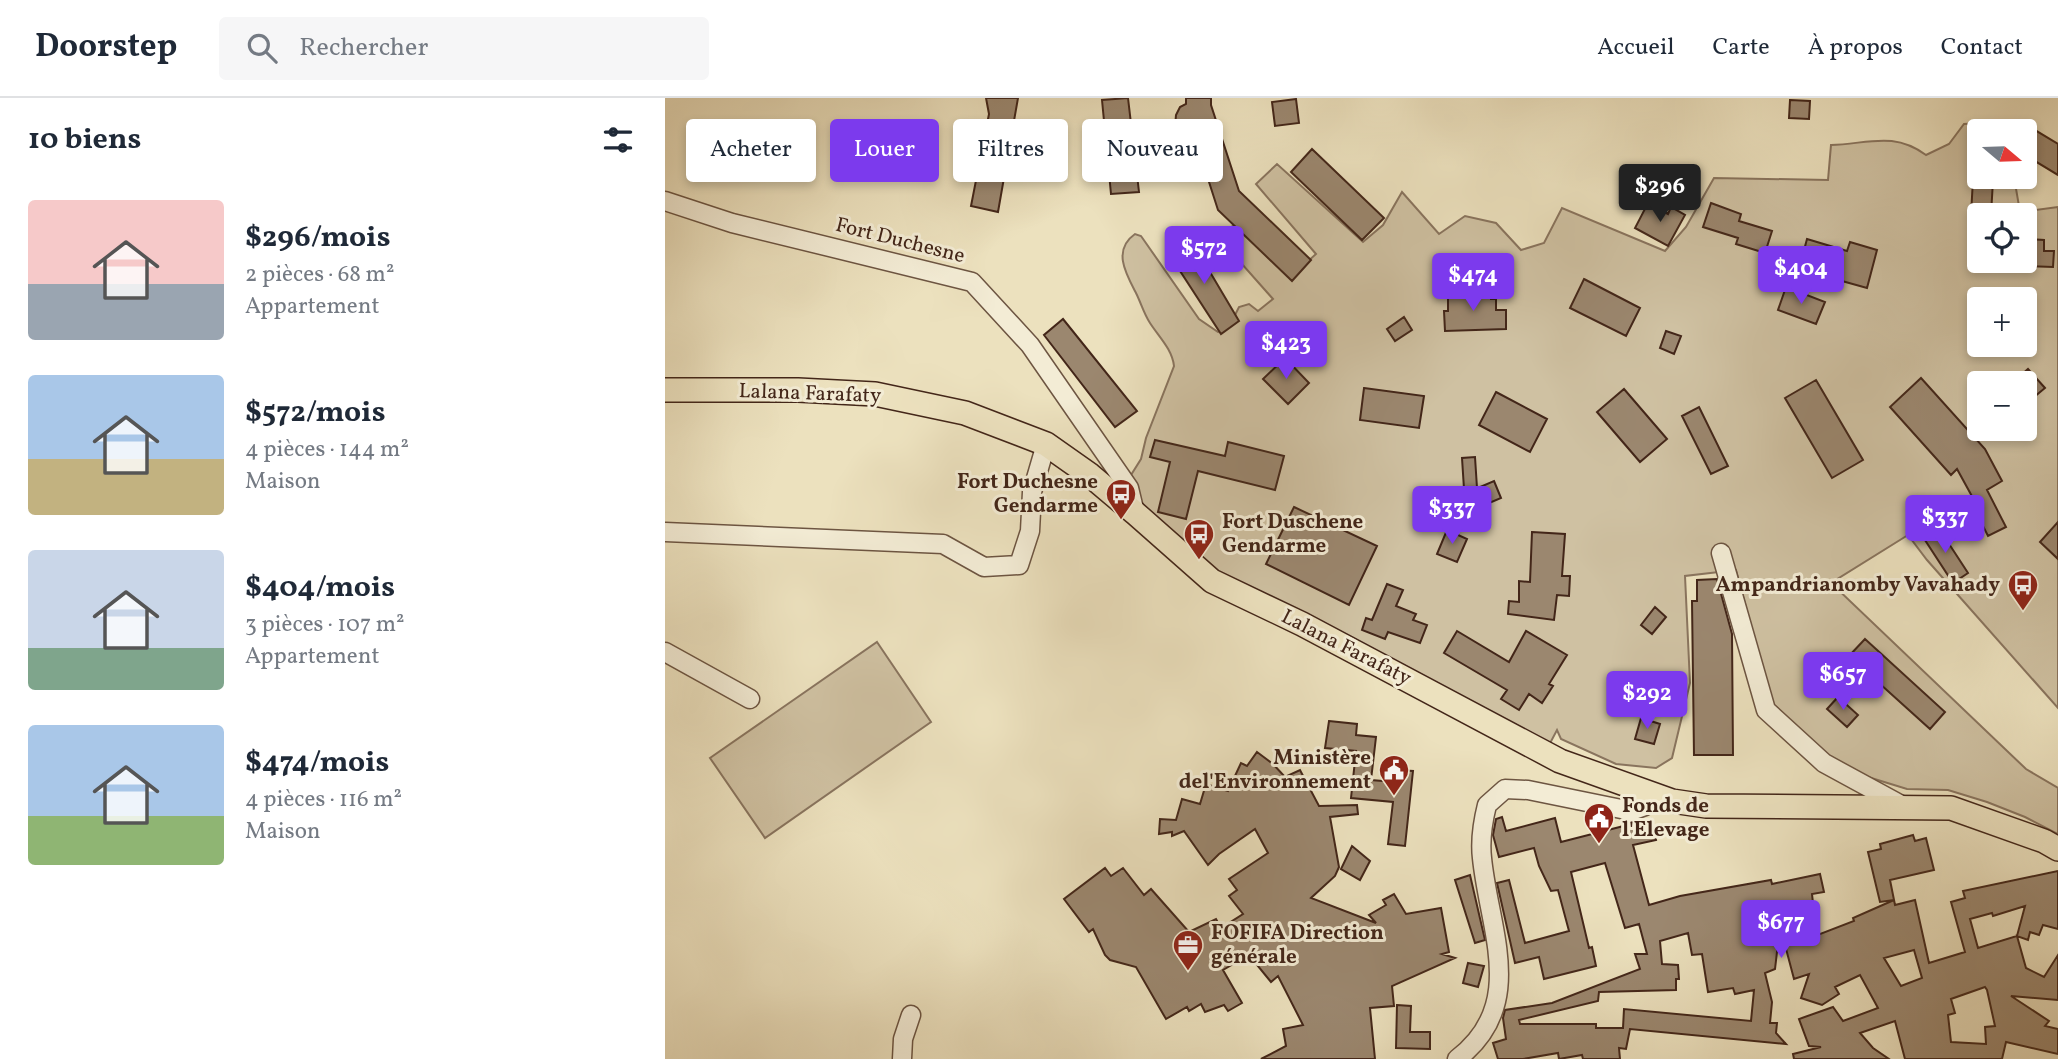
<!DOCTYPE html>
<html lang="fr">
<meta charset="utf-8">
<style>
body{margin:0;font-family:Vollkorn,serif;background:#f6f6f7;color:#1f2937;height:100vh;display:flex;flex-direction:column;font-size:26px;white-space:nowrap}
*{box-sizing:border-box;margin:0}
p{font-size:23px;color:#747a83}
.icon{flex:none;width:38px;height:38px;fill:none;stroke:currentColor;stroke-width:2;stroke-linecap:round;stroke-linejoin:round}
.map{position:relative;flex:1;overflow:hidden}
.drawer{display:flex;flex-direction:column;background:#fff;width:665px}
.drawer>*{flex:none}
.banner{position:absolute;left:21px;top:21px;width:665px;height:63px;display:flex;gap:14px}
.needle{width:46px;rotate:109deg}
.buttons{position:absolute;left:1302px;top:21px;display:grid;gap:14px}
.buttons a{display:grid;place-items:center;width:70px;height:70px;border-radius:7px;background:#fff;box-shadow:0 4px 10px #0003;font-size:35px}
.price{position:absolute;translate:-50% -60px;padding:0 16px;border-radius:7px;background:#7c3aed;color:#fff;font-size:23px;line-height:46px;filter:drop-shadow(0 2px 4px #0008)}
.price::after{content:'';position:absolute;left:50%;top:42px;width:21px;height:16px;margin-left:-10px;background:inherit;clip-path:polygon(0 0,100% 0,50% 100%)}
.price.selected{background:#222;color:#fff}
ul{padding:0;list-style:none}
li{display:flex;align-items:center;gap:21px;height:175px;padding:0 28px}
li span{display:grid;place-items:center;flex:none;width:196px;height:140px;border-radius:7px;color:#555}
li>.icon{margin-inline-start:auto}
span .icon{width:84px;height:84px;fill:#fffc;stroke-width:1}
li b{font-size:30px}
h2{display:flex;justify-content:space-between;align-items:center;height:84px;padding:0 28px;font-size:30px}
.chip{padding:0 24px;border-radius:7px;background:#fff;box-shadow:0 4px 10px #0003;font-size:24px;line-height:63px}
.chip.selected{background:#7c3aed;color:#fff}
header{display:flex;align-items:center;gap:42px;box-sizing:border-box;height:98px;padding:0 35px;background:#fff;border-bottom:2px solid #e0e1e3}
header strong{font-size:33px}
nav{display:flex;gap:38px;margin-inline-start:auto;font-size:24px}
.search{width:490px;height:63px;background:#f6f6f7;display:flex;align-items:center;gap:18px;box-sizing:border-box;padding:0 24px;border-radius:7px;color:#747a83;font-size:26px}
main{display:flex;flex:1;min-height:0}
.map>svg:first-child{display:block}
.green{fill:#cfc1a2;stroke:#89745e;stroke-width:2;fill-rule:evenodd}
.building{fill:#9b876f;stroke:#432619;stroke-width:2;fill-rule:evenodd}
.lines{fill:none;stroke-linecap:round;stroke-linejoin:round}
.minor-casing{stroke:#6d5542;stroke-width:21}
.major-casing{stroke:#432619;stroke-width:26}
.minor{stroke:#f3ecd5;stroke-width:18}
.major{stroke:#ece1be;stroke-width:23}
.labels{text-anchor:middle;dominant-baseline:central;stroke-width:6;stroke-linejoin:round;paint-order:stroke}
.street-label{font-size:21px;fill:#432619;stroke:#f3ecd5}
.poi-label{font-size:21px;font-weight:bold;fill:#432619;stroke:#f3ecd5;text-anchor:end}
</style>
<header>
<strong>Doorstep</strong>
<div class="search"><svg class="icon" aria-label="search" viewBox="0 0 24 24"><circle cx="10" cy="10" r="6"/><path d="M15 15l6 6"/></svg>Rechercher</div>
<nav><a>Accueil</a><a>Carte</a><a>À propos</a><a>Contact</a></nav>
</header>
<main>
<section class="drawer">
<h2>10 biens<svg class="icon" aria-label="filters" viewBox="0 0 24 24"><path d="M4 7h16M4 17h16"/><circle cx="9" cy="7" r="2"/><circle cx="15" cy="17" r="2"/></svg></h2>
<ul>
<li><span style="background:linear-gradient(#f6c9c9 60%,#9aa5b1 0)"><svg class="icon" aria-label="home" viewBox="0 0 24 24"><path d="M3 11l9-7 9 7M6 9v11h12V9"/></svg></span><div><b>$296/mois</b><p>2 pièces · 68 m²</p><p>Appartement</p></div></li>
<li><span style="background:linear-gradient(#a9c7e8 60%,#c2b280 0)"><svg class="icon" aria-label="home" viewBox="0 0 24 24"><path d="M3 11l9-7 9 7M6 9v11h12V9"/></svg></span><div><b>$572/mois</b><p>4 pièces · 144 m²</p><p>Maison</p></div></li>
<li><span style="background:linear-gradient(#c9d6e8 70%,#7fa58c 0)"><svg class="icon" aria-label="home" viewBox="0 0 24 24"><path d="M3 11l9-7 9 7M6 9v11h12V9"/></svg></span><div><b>$404/mois</b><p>3 pièces · 107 m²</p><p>Appartement</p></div></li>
<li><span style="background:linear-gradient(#a9c7e8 65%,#8fb573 0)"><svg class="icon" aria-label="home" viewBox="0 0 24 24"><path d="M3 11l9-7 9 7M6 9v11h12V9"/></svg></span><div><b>$474/mois</b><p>4 pièces · 116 m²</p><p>Maison</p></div></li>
</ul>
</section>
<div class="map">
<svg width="1393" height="961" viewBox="0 0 1393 961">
<rect width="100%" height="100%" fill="#ece1be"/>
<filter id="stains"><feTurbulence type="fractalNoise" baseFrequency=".00286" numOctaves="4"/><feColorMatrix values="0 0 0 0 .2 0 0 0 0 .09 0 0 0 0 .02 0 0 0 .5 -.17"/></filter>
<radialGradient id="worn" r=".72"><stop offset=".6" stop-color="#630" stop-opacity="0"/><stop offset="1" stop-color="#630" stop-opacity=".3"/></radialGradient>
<path class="green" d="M1317,25L1332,33H1314V79H1349L1355,114L1393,109V610L1262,462L1243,437L1166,485L1361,671L1393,690V736L1360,719L1322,704L1283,692L1242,691L1177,671L1106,604L1071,472L1020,478L1025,585L1007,660L991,670L951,666L896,641L892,632L882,651L575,491L481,416L468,393L466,377L476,361L481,340L509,268C507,251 494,239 485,225C479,216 476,205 471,195C461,176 447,152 470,136L476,138L534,221L553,234L568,221L574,209L584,206L593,213L608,201L553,139L577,121L630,175L651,156L591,86L612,66L698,144L718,127L737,94L774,136L800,118L831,125L856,152L879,145L897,110L1000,153L1021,129L1049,80L1163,82L1166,47C1203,46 1228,33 1261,57L1284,46L1299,26ZM1314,117H1360V163H1314ZM1314,201H1360V247H1314ZM1314,285H1360V331H1314Z
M212,544L266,624L100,740L45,660Z"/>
<path class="building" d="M321,0H353L333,114L306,108L324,16Z
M463,0L474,94L446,96L437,2Z
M521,0H546V7L574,93L646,162L627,183L553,112L528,34L514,38L510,29L511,17L515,9L521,6Z
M631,1L634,25L610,28L607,4Z
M1125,2L1145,3L1144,21L1124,20Z
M1365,29L1393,46V77L1360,57V41Z
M647,51L719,120L697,142L626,74Z
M1308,81L1328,82L1326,117H1306Z
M983,105L1003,116L1006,109L1020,117L1003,148L970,130Z
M1046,105L1076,116L1074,123L1107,133L1100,155L1071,146L1073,140L1038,129Z
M1142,141L1182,153L1185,144L1212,152L1202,190L1134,171Z
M1360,141L1379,142V153H1389L1388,169L1360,168Z
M526,142L574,223L556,236L504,156Z
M919,181L975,210L961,238L905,210Z
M1121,189L1160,204L1151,226L1113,212Z
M783,192H798L797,196L826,195V201H831V212H841V231L780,233L779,213H783Z
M739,219L747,232L730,243L722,231Z
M398,221L472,313L450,329L379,237Z
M1001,233L1016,238L1009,256L995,250Z
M620,260L644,285L623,306L598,281Z
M1363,271L1380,290L1369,299L1360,289V285L1353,280Z
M1256,280L1320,351L1337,383L1322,392L1341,429L1323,438L1306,404L1309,402L1292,371L1286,377L1225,309Z
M1151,282L1198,362L1167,380L1120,300Z
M699,290L759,298L754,330L695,322Z
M959,291L1002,341L975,364L932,314Z
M831,294L882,321L865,354L814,327Z
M1034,309L1063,368L1046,376L1017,318Z
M490,342L560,358L563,344L619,358L610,392L533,373L521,421L493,414L505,364L485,359Z
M810,359L812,390L799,391L797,360Z
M829,383L836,400L822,406L815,389Z
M629,409L712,448L684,507L601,466Z
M1393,424V461L1375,444Z
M1273,429L1303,475L1288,485L1258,439Z
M782,432L802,441L792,464L772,456Z
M867,434L900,436L897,478H905L904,498L892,497L889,522L843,516L844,503L854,504V483L865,484Z
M1052,481L1067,536L1068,657H1029L1027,503H1032V482Z
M722,486L738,492L731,508L751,516L748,522L762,527L755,545L723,534L720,541L697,532L701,520L707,522Z
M990,509L1001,519L987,536L976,527Z
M792,533L844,564L861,533L902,557L884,586L888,588L877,605L864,596L854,612L836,601L842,592L779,555Z
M1200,541L1280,614L1265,631L1184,558Z
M1173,599L1193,617L1182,629L1162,611Z
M976,620L995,626L989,646L970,641Z
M664,623L692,626L691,637L711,639L706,682L730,684L732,672L748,673L740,748L723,746L728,704L686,700L691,653L660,650Z
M592,654L608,666L620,679L635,672L654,708L692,707L693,716L665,719L674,769L670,778L646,800L711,825L704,817L721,807L718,802L729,796L741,816L776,810L784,854L777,856L790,860L727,888L729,908L705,910L710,961H596L621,948L618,931L638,927L613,878L606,884L584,857L558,872L577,905L563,913L559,907L540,914L536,906L524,913L522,909L501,921L471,869L445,862L440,857L428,831L424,834L399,801L440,770L446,778L458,770L479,797L486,791L524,834L551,821L556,830L578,816L564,798L572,792L564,781L603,755L590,731L554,756L543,767L519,733L507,738V734L494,736L495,721L511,722L517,701L535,706L541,686L563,693L576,665L582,668Z
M837,719L841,733L890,720L896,744L986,721L991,742L968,747L984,807L1015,798L1106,782L1107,786L1155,776L1159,794L1147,796L1149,814L1127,817L1132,845L1189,823L1188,820L1229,802L1215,804L1203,754L1216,751L1215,746L1248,737L1250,743L1261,740L1269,772L1225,782L1230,807L1250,802L1264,865L1300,854L1286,804L1300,800L1298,793L1393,773V831L1378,827L1374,837L1365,834L1363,842L1352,838L1361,870L1379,879L1393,857V902L1346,898L1384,923L1380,928L1393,931V956L1341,944L1337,961H1240L1230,923L1195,935L1208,950L1224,961H1129L1128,956L1156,949L1144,948L1134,921L1168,909L1178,923L1213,910L1195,877L1170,889L1174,896L1157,907L1136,900L1144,876L1129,881L1115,828L1110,871L1100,875L1107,904L1105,925H1112L1111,935L1121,946L965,931L961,951L954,950L955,961H918L917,957L894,961L893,955L858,961H833L828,945L841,941L838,920L840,912L887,905L975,871L970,856H982L974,826L960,830L940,765L906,774L924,850L927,849L931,868L879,881L874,859L850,865L832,785L844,782L860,845L904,833L893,792L886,793L874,768L869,750L834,759L828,737L831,721ZM1360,808L1352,838L1313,850L1305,821L1327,815L1328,818ZM1023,835L1027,857L1037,856L1043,894L1068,890L1070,896L1089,892L1086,923L959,911L958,930H931V926H855L854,922L933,903L934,894L1011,892V881H1014L1013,867L997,866L995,843ZM1249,852L1257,880L1236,888L1219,860ZM1320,889L1322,892L1330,928L1320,929L1321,946L1286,944L1283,917L1290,915L1286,901Z
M687,748L705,763L695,782L676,771Z
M805,777L820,842L810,845L790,782Z
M803,865L819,868L813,889L798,885Z
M732,907L746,908L745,934H765V951L731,950Z"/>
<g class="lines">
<g class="minor-casing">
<path id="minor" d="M0,103L67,125L307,184L365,247L464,390L470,415
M0,434L278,446L319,469L354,467L365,433L367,394L381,346
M1056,455L1101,612L1159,665L1238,708
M0,554L85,601
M237,961L238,941L246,917
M792,961C863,907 824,832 817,760C815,743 818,723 822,707L840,691L863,692L966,713L980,708L984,695"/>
</g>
<g class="major-casing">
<path id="major" d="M0,292H133L210,296L300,315L381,346L425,377L470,415L547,483L637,526L895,663L1007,703L1041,708L1286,710L1379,743L1393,751"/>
</g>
<use href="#minor" class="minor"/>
<use href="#major" class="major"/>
</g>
<defs>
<g id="bus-pin" transform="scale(1.575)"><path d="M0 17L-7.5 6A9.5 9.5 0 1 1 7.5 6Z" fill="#8f2418" stroke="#f3ecd5"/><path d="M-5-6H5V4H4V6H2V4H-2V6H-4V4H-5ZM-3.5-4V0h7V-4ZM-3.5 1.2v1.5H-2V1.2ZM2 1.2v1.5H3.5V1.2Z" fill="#fff"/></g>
<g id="civic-pin" transform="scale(1.575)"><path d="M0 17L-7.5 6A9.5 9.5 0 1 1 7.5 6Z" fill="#8f2418" stroke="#f3ecd5"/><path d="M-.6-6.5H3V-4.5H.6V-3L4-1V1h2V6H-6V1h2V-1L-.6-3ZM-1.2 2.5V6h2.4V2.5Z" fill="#fff"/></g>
<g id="office-pin" transform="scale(1.575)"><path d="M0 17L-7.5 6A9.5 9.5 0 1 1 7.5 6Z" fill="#8f2418" stroke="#f3ecd5"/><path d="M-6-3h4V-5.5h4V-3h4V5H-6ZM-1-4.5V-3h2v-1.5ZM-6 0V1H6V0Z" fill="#fff"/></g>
</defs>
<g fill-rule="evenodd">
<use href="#bus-pin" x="456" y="396"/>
<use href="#bus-pin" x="534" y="436"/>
<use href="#bus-pin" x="1358" y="487"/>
<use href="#civic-pin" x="729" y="672"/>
<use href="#civic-pin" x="934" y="720"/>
<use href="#office-pin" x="523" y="847"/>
</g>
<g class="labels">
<g class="street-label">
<text transform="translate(235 143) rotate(14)">Fort Duchesne</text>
<text transform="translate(145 296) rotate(2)">Lalana Farafaty</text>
<text transform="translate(681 550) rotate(27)">Lalana Farafaty</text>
</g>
<g class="poi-label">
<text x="433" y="384">Fort Duchesne<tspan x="433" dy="24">Gendarme</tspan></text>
<text x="557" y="424" text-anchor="start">Fort Duschene<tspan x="557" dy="24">Gendarme</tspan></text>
<text x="1335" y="487">Ampandrianomby Vavahady</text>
<text x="706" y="660">Ministère<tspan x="706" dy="24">del'Environnement</tspan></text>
<text x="957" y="708" text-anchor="start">Fonds de<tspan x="957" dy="24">l'Elevage</tspan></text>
<text x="546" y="835" text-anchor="start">FOFIFA Direction<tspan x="546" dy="24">générale</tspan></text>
</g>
</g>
<rect width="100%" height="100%" filter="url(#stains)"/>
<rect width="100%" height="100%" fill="url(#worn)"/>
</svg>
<div class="buttons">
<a><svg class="needle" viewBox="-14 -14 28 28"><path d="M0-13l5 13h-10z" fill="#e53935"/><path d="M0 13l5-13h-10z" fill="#747a83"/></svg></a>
<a><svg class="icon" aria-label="locate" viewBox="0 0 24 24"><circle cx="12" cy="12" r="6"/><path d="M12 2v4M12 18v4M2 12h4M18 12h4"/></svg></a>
<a>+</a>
<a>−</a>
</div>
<b class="price selected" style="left:995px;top:126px">$296</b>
<b class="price" style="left:539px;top:188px">$572</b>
<b class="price" style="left:1136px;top:208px">$404</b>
<b class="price" style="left:808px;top:215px">$474</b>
<b class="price" style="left:621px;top:283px">$423</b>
<b class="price" style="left:787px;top:448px">$337</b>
<b class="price" style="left:1280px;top:457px">$337</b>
<b class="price" style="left:1178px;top:614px">$657</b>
<b class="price" style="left:982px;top:633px">$292</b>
<b class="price" style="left:1116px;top:862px">$677</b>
<div class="banner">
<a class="chip">Acheter</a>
<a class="chip selected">Louer</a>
<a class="chip">Filtres</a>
<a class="chip">Nouveau</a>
</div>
</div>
</main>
